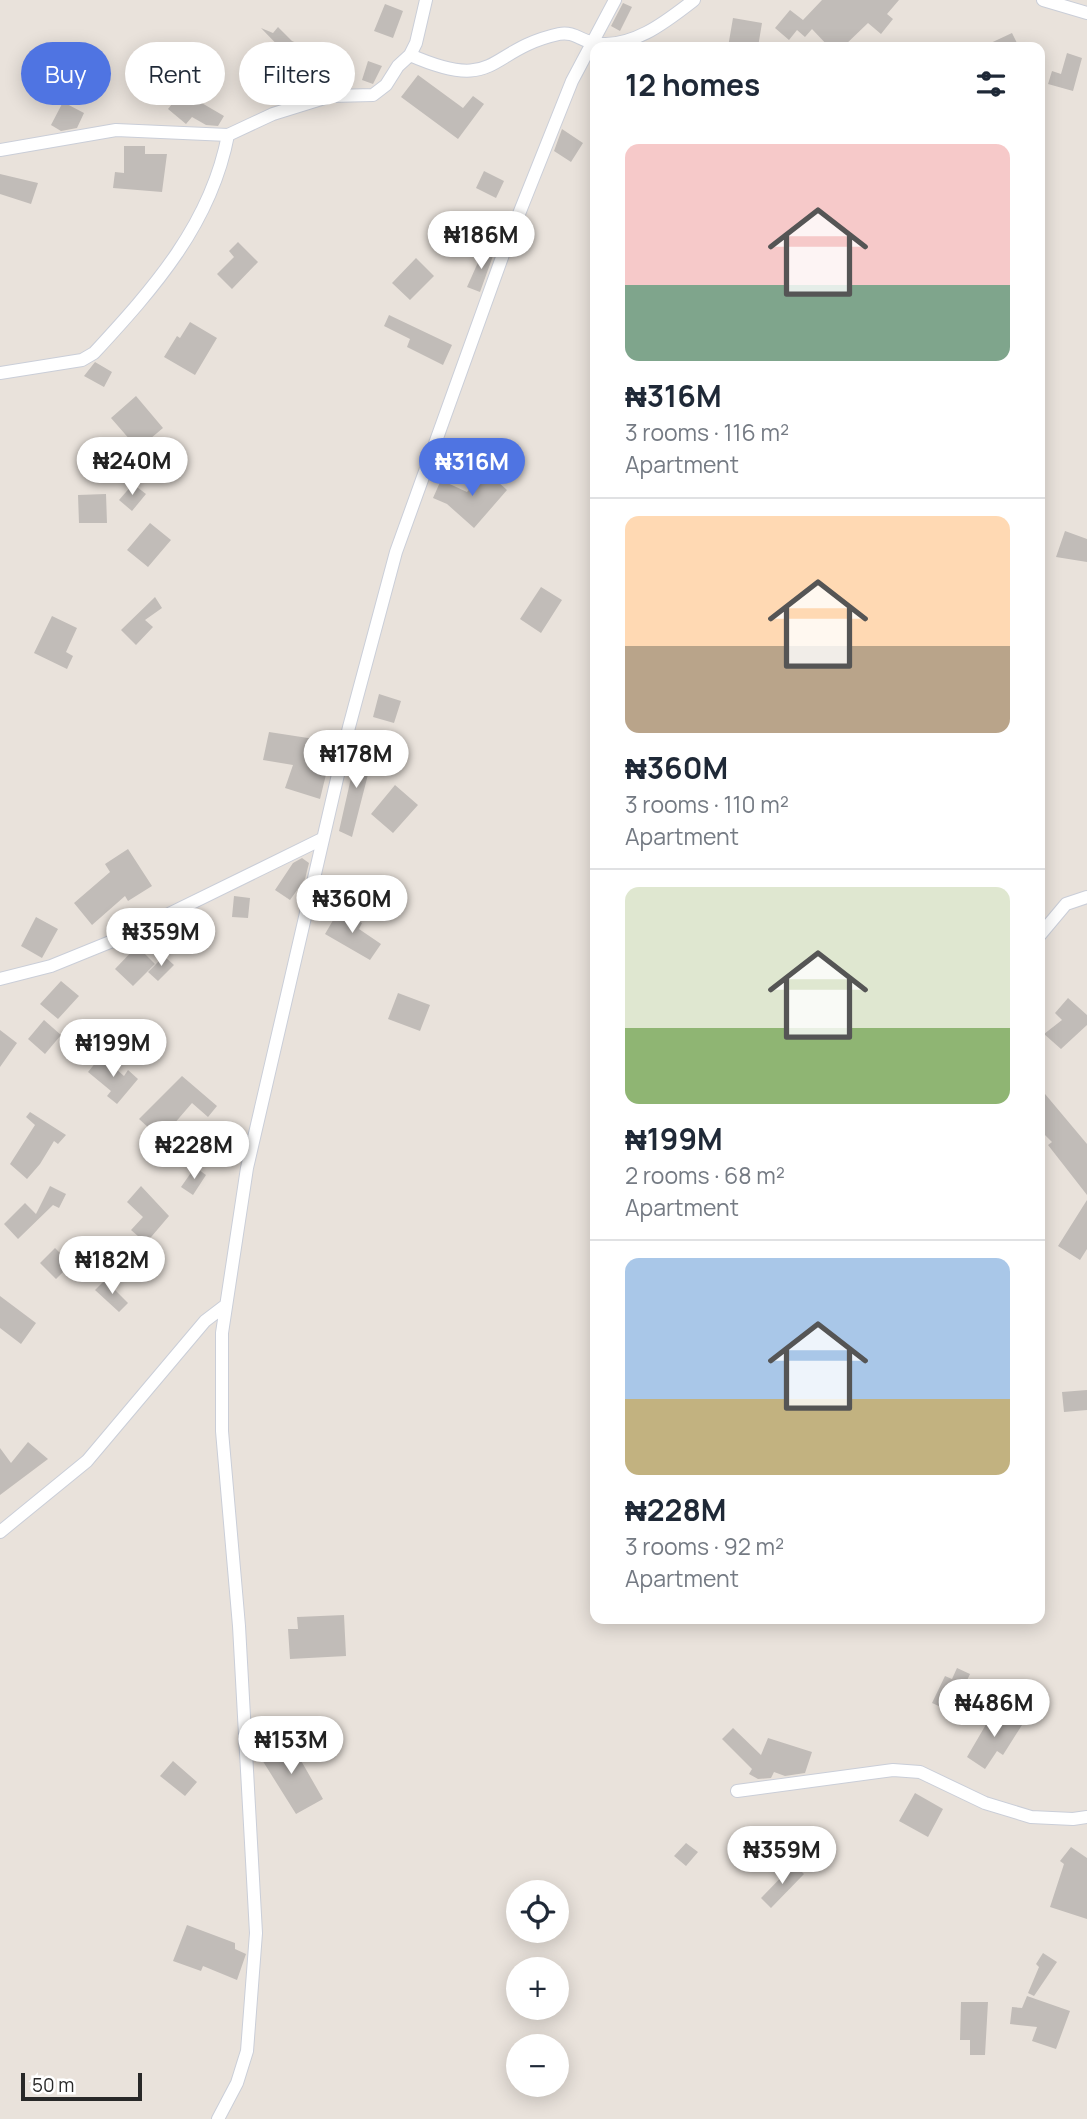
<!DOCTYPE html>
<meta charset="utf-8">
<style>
body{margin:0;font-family:Manrope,sans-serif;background:#f6f6f7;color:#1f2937;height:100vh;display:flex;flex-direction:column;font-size:26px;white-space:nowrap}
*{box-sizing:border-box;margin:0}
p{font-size:23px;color:#747a83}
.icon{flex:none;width:38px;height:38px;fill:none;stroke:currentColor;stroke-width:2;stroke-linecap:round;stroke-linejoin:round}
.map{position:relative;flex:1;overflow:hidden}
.sheet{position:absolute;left:590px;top:42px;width:455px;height:1582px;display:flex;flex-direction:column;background:#fff;border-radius:14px;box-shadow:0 4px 18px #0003}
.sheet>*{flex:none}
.guide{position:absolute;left:21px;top:42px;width:464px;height:63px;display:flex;gap:14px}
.tools{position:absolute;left:506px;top:1880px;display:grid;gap:14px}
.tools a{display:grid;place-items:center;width:63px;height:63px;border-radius:50%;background:#fff;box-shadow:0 4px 18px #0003;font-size:35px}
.scale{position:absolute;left:21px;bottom:18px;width:121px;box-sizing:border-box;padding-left:7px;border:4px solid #282828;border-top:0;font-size:19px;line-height:24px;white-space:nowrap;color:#282828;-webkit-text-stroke:5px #fff;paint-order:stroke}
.price{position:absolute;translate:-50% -60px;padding:0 16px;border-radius:24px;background:#fff;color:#222;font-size:23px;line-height:46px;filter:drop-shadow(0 2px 4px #0008)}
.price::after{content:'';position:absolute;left:50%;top:42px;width:21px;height:16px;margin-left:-10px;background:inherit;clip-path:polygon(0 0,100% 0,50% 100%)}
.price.active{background:#4f74e2;color:#fff}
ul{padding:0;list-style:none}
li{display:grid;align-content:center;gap:14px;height:371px;padding:0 35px}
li+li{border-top:2px solid #e0e1e3}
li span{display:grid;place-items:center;height:217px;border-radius:14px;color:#555}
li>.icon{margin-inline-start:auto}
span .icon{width:126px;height:126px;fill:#fffc;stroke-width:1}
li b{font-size:30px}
h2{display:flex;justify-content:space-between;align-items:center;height:84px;padding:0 35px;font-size:30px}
.chip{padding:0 24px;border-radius:32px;background:#fff;box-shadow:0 4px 18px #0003;font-size:24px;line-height:63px}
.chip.active{background:#4f74e2;color:#fff}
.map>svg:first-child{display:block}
.building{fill:#c1bcb8}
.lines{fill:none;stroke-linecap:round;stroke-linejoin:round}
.minor-casing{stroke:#caced8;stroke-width:14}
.minor{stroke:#fff;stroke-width:12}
</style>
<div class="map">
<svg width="1087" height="2119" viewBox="0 0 1087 2119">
<rect width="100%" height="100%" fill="#e9e2db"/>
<path class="building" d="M822,0H899L887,14L893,19L881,34L868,23L843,47H829L812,29L805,37L797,30L789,40L775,28L790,10L803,20Z
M623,3L632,7L620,31L611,26Z
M385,4L403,11L393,38L374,31Z
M733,18L762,23L758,47H728Z
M278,27L292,41L331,58L321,82L287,67L291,59L261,28L273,33Z
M1012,33L1019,47H982Z
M1067,53L1082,58L1073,91L1048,84L1052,71L1061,74Z
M368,61L382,66L373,84L362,80Z
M180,71L206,78L200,102L224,116L218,126L206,125L192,117L186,124L168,109L186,86L177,84Z
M49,75L68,82L60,102L41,95Z
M418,75L463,108L473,96L484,104L458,139L401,97Z
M63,102L84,113L77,128L61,131L51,125Z
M562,129L583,143L571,162L554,151Z
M124,146H145V154H167L162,192L113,188L115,172L124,173Z
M484,171L504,181L496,198L476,188Z
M0,174L38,183L31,204L0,194Z
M238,242L258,262L232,289L217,274L234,257L229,251Z
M484,249L494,253L480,292L467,287Z
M416,258L434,276L410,300L392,283Z
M389,315L452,345L443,365L407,347L410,339L384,326Z
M190,322L217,338L195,375L164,357L177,336L180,338Z
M95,362L112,372L104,387L84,376Z
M136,396L163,428L138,449L111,418Z
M486,471L507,490L474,528L447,504L433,498L441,480L467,492Z
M133,484L146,494L132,511L119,500Z
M106,494L107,523H79L78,495Z
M150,523L171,540L148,567L127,550Z
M1065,531L1087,539V562L1056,557Z
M541,587L562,600L541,633L520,619Z
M155,597L162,608L145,620L153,627L136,645L121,630Z
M52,616L77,628L66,652L73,656L67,669L34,653Z
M379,694L401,701L394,723L373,717Z
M269,732L334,742L320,799L285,788L293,765L263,760Z
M358,747L374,751L352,837L339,831Z
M395,785L418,805L393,833L371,814Z
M128,849L152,886L128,901L125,896L92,925L74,903L110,872L105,864Z
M302,858L309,863L305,879L290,900L275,890L293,863Z
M234,896L250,898L248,918L232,917Z
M339,910L362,923L359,929L381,944L370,960L325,934Z
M36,917L58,929L42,958L21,946Z
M137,946L155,964L133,986L115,969Z
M164,956L174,965L158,981L148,972Z
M61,981L79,996L58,1019L40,1004Z
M398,993L430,1005L420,1031L388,1019Z
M1068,998L1087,1015V1025L1061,1049L1044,1034L1062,1020L1055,1013Z
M44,1020L61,1035L45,1054L28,1039Z
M0,1030L17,1043L0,1067Z
M101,1056L124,1076L128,1070L138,1079L117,1104L107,1096L111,1091L88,1072Z
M182,1076L217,1106L208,1117L192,1103L161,1139L139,1119Z
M1040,1088L1087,1144V1195L1048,1145L1052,1142L1040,1130Z
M30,1112L66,1135L58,1144L54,1141L40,1164L27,1179L10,1164L35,1125L26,1117Z
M195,1167L206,1175L193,1195L181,1187Z
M50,1186L66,1194L59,1208L53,1205L18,1239L4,1224L25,1203L36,1214Z
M141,1186L169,1216L146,1243L131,1230L143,1217L127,1202Z
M1087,1200V1249L1080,1260L1058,1246Z
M55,1248L71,1264L56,1279L40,1263Z
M105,1280L128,1303L119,1312L95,1290Z
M0,1296L36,1323L21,1344L0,1328Z
M1087,1390V1410L1064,1412L1062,1392Z
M28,1442L48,1459L0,1495V1448L11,1463Z
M344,1615L346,1656L290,1659L288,1629H298L297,1617Z
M957,1668L970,1674L952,1712L932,1703L945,1676L952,1679Z
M995,1709L1022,1725L1003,1755L997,1751L985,1769L967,1757Z
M733,1728L761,1755L768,1738L812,1752L805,1773L785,1776L774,1772L771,1778L758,1779L749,1774L752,1769L722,1739Z
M288,1738L323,1799L296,1814L259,1755Z
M173,1761L197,1782L185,1796L160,1776Z
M915,1793L943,1809L928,1837L899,1821Z
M686,1843L698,1852L686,1866L674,1856Z
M1071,1847L1087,1858V1919L1050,1907L1064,1864L1060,1861Z
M794,1864L804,1874L771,1908L761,1898Z
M187,1925L235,1943V1949L246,1954L237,1980L203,1966L201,1971L173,1961Z
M1043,1953L1057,1962L1034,1996L1028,1993L1039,1967L1036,1964Z
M1027,1996L1070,2011L1056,2049L1032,2041L1037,2027L1010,2024L1012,2007L1022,2008Z
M961,2002H988L985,2055H970V2040H960Z"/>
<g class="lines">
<g class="minor-casing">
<path id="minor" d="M1043,0L1087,13
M410,55C499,94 486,50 559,34C574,31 581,41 594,43C631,50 667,21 694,0
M0,150L116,130L228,135L273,114L331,96L373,95L386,85L398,66L410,55L416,43L426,0
M0,373L82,360L94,353C154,288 211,224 228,135
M1040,935L1066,904L1087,897
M0,979L51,966L120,938L322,839
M0,1532L87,1461L205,1321L226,1305
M737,1791L893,1770L920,1772L985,1803L1031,1817L1073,1819L1087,1817
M218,2119L237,2083L247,2051L256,1933L239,1626L222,1431V1333L247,1168L349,727L396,552L505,249L572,81L615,0"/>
</g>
<use href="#minor" class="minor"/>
</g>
</svg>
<div class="tools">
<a><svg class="icon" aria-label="locate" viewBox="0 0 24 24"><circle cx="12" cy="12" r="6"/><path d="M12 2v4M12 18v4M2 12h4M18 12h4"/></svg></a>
<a>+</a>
<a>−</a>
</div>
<div class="scale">50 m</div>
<b class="price" style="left:481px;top:271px">₦186M</b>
<b class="price" style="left:132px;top:497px">₦240M</b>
<b class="price active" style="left:472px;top:498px">₦316M</b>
<b class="price" style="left:356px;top:790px">₦178M</b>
<b class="price" style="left:352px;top:935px">₦360M</b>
<b class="price" style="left:161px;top:968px">₦359M</b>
<b class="price" style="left:113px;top:1079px">₦199M</b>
<b class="price" style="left:194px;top:1181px">₦228M</b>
<b class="price" style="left:112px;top:1296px">₦182M</b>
<b class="price" style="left:994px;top:1739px">₦486M</b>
<b class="price" style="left:291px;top:1776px">₦153M</b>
<b class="price" style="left:782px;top:1886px">₦359M</b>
<div class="guide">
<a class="chip active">Buy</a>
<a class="chip">Rent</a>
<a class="chip">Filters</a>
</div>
<section class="sheet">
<h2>12 homes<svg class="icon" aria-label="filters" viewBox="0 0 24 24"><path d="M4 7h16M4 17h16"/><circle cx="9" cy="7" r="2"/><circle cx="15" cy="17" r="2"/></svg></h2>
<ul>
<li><span style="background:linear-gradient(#f6c9c9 65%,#7fa58c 0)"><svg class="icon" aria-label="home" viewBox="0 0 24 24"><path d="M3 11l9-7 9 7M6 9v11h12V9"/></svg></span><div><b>₦316M</b><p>3 rooms · 116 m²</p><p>Apartment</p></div></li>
<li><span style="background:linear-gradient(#ffd9b3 60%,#b9a48a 0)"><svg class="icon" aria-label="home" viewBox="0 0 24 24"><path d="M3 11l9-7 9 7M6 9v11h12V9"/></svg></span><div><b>₦360M</b><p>3 rooms · 110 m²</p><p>Apartment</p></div></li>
<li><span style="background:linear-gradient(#dfe7d0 65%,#8fb573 0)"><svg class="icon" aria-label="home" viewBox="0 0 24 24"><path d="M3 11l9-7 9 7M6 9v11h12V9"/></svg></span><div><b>₦199M</b><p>2 rooms · 68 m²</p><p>Apartment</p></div></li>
<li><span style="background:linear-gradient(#a9c7e8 65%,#c2b280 0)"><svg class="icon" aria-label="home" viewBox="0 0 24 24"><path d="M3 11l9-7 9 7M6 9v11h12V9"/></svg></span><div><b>₦228M</b><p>3 rooms · 92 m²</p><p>Apartment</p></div></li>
</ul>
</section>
</div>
